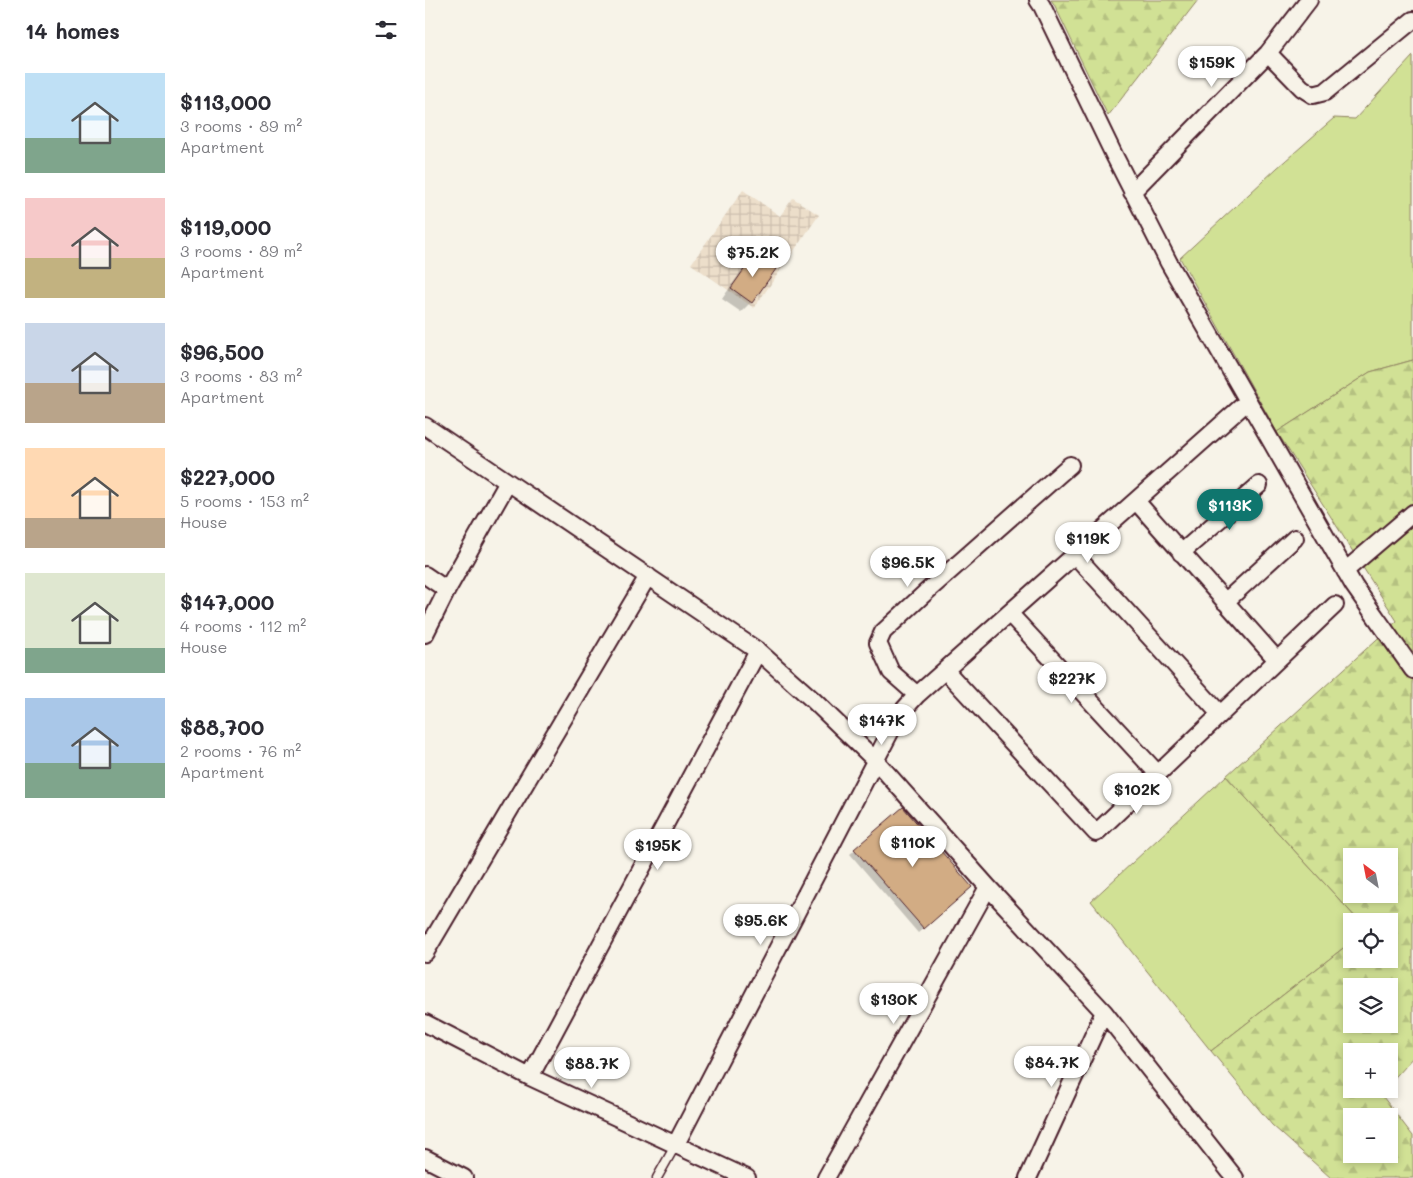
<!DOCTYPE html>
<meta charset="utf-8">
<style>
body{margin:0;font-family:Mali,sans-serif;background:#f7f7f7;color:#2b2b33;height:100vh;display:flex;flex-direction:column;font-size:19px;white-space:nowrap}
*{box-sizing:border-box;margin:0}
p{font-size:16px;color:#7c7c81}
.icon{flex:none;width:28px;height:28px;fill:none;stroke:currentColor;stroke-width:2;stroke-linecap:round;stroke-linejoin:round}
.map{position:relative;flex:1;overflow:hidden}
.sheet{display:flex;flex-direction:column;background:#fff;width:425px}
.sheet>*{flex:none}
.needle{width:32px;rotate:328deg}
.controls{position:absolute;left:918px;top:848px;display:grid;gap:10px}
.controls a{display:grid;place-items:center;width:55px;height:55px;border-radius:0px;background:#fff;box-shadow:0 2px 8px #0003;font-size:25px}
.price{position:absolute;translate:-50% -42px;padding:0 11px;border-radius:18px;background:#fff;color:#222;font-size:16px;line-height:32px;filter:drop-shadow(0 1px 2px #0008)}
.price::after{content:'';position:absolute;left:50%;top:30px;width:15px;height:11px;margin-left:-8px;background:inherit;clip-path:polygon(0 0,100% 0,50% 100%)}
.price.current{background:#0f766e;color:#fff}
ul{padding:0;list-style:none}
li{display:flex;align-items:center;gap:15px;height:125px;padding:0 25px}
li span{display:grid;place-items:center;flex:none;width:140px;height:100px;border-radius:0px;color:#555}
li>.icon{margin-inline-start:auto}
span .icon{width:60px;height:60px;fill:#fffc;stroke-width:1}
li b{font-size:21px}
h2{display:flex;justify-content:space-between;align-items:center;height:60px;padding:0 25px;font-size:21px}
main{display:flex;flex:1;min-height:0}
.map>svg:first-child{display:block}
.industrial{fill:url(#industrial-grid)}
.grass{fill:#d1e195;stroke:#8e8060}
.forest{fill:url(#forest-firs);stroke:#8e8060;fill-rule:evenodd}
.shadow{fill:#0003}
.building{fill:#d2ac84;stroke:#4a1f2b}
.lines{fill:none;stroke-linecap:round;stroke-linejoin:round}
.service-casing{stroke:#4a1f2b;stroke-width:11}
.minor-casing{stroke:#4a1f2b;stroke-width:20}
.service{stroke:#f7f3e8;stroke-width:8}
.minor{stroke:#f7f3e8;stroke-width:16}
</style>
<main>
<section class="sheet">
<h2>14 homes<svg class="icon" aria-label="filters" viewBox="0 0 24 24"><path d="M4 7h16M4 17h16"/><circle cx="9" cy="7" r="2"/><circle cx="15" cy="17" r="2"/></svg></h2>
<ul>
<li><span style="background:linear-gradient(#bfe0f5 65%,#7fa58c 0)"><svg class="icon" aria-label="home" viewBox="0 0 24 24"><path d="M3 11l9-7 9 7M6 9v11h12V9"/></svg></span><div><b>$113,000</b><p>3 rooms · 89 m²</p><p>Apartment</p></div></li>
<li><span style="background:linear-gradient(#f6c9c9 60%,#c2b280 0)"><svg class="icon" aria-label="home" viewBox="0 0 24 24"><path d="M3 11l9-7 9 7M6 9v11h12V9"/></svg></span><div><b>$119,000</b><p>3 rooms · 89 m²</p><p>Apartment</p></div></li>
<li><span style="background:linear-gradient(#c9d6e8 60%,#b9a48a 0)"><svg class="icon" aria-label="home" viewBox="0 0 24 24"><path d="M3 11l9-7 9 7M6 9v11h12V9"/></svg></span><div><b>$96,500</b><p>3 rooms · 83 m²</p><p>Apartment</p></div></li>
<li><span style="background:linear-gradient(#ffd9b3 70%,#b9a48a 0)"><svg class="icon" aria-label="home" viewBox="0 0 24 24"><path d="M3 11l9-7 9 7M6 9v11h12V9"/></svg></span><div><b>$227,000</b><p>5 rooms · 153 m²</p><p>House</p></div></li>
<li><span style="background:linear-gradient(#dfe7d0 75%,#7fa58c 0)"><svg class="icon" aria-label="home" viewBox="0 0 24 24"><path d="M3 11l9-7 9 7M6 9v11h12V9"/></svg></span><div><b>$147,000</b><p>4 rooms · 112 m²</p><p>House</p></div></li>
<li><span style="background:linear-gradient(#a9c7e8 65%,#7fa58c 0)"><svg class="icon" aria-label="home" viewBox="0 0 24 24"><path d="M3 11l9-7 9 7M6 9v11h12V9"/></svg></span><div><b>$88,700</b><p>2 rooms · 76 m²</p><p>Apartment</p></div></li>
</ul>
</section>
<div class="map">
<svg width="988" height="1178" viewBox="0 0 988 1178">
<defs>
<pattern id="industrial-grid" width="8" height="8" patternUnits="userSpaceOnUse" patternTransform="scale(1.25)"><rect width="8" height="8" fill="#ecdeca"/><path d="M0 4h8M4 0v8" fill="none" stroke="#ccbeae"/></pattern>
<pattern id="forest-firs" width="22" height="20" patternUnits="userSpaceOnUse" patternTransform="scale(1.25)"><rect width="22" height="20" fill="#d1e195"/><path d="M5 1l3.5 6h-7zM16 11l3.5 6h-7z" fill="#b5c181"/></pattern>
</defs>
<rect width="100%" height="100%" fill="#f7f3e8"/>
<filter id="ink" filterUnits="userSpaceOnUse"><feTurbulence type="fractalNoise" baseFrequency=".02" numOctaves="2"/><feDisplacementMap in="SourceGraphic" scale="10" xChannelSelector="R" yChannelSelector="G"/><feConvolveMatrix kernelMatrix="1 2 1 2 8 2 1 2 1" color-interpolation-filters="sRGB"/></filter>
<g filter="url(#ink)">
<path class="industrial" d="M318,190L355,216L368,198L394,215L329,308L266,264Z"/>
<path class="grass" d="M988,56V360L945,372L852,432L755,258L852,168L909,118L930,119Z
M801,776L934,921H926V942L786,1051L666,901Z"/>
<path class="forest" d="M626,0H773L683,116L629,4Z
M988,360V1057L964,1084V1051H926V1089H959L955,1093L988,1136V1178H906L847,1125L786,1051L926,942V959H964V921H934L801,776L972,621L852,432L945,372ZM926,856H964V894H926ZM926,986H964V1024H926ZM926,1116H964V1154H926Z"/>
<path class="shadow" d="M330,256L326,302L316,312L297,299L320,266Z
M430,850L541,892L493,933L425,854Z"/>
<path class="building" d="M330,254L351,269L327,303L306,288Z
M478,807L547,887L499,929L429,849Z"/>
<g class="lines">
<g class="service-casing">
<path id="service" d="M232,1178L250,1146"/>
</g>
<g class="minor-casing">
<path id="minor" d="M613,0L617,6L689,155L744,263L929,586L988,670
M843,53L877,88L888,95L900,92L988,20
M707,192L843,53L884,0
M0,426L333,651L388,700L450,760L563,887L679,1012L810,1178
M711,501L852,660
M756,553L834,485
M650,555L795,714
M920,571L988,513
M0,575L22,590
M800,602L870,538
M584,613L733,774
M0,634L22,590L83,482
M520,670L671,833L910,605
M492,695L823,401
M0,953L223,576
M0,1023L105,1077L322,1178
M105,1077L333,651
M250,1146L474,715L492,695L466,672L453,643L458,632L500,593L645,465
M0,1158L39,1178
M401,1178L563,887
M603,1178L679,1012"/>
</g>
<use href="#service" class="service"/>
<use href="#minor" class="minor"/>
</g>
</g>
</svg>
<div class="controls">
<a><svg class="needle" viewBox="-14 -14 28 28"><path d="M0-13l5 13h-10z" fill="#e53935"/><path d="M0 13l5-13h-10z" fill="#7c7c81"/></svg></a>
<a><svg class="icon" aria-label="locate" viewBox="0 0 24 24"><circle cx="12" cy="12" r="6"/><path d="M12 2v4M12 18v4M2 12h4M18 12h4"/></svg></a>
<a><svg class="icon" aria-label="layers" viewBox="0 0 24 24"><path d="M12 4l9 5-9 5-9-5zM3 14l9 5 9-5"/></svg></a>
<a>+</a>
<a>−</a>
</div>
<b class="price" style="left:787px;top:88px">$159K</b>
<b class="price" style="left:328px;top:278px">$75.2K</b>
<b class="price current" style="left:805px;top:531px">$113K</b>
<b class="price" style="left:663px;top:564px">$119K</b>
<b class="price" style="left:483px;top:588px">$96.5K</b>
<b class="price" style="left:647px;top:704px">$227K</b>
<b class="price" style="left:457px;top:746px">$147K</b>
<b class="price" style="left:712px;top:815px">$102K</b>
<b class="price" style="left:488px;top:868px">$110K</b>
<b class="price" style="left:233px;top:871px">$195K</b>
<b class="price" style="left:336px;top:946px">$95.6K</b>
<b class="price" style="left:469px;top:1025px">$130K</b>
<b class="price" style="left:627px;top:1088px">$84.7K</b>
<b class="price" style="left:167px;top:1089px">$88.7K</b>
</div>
</main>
